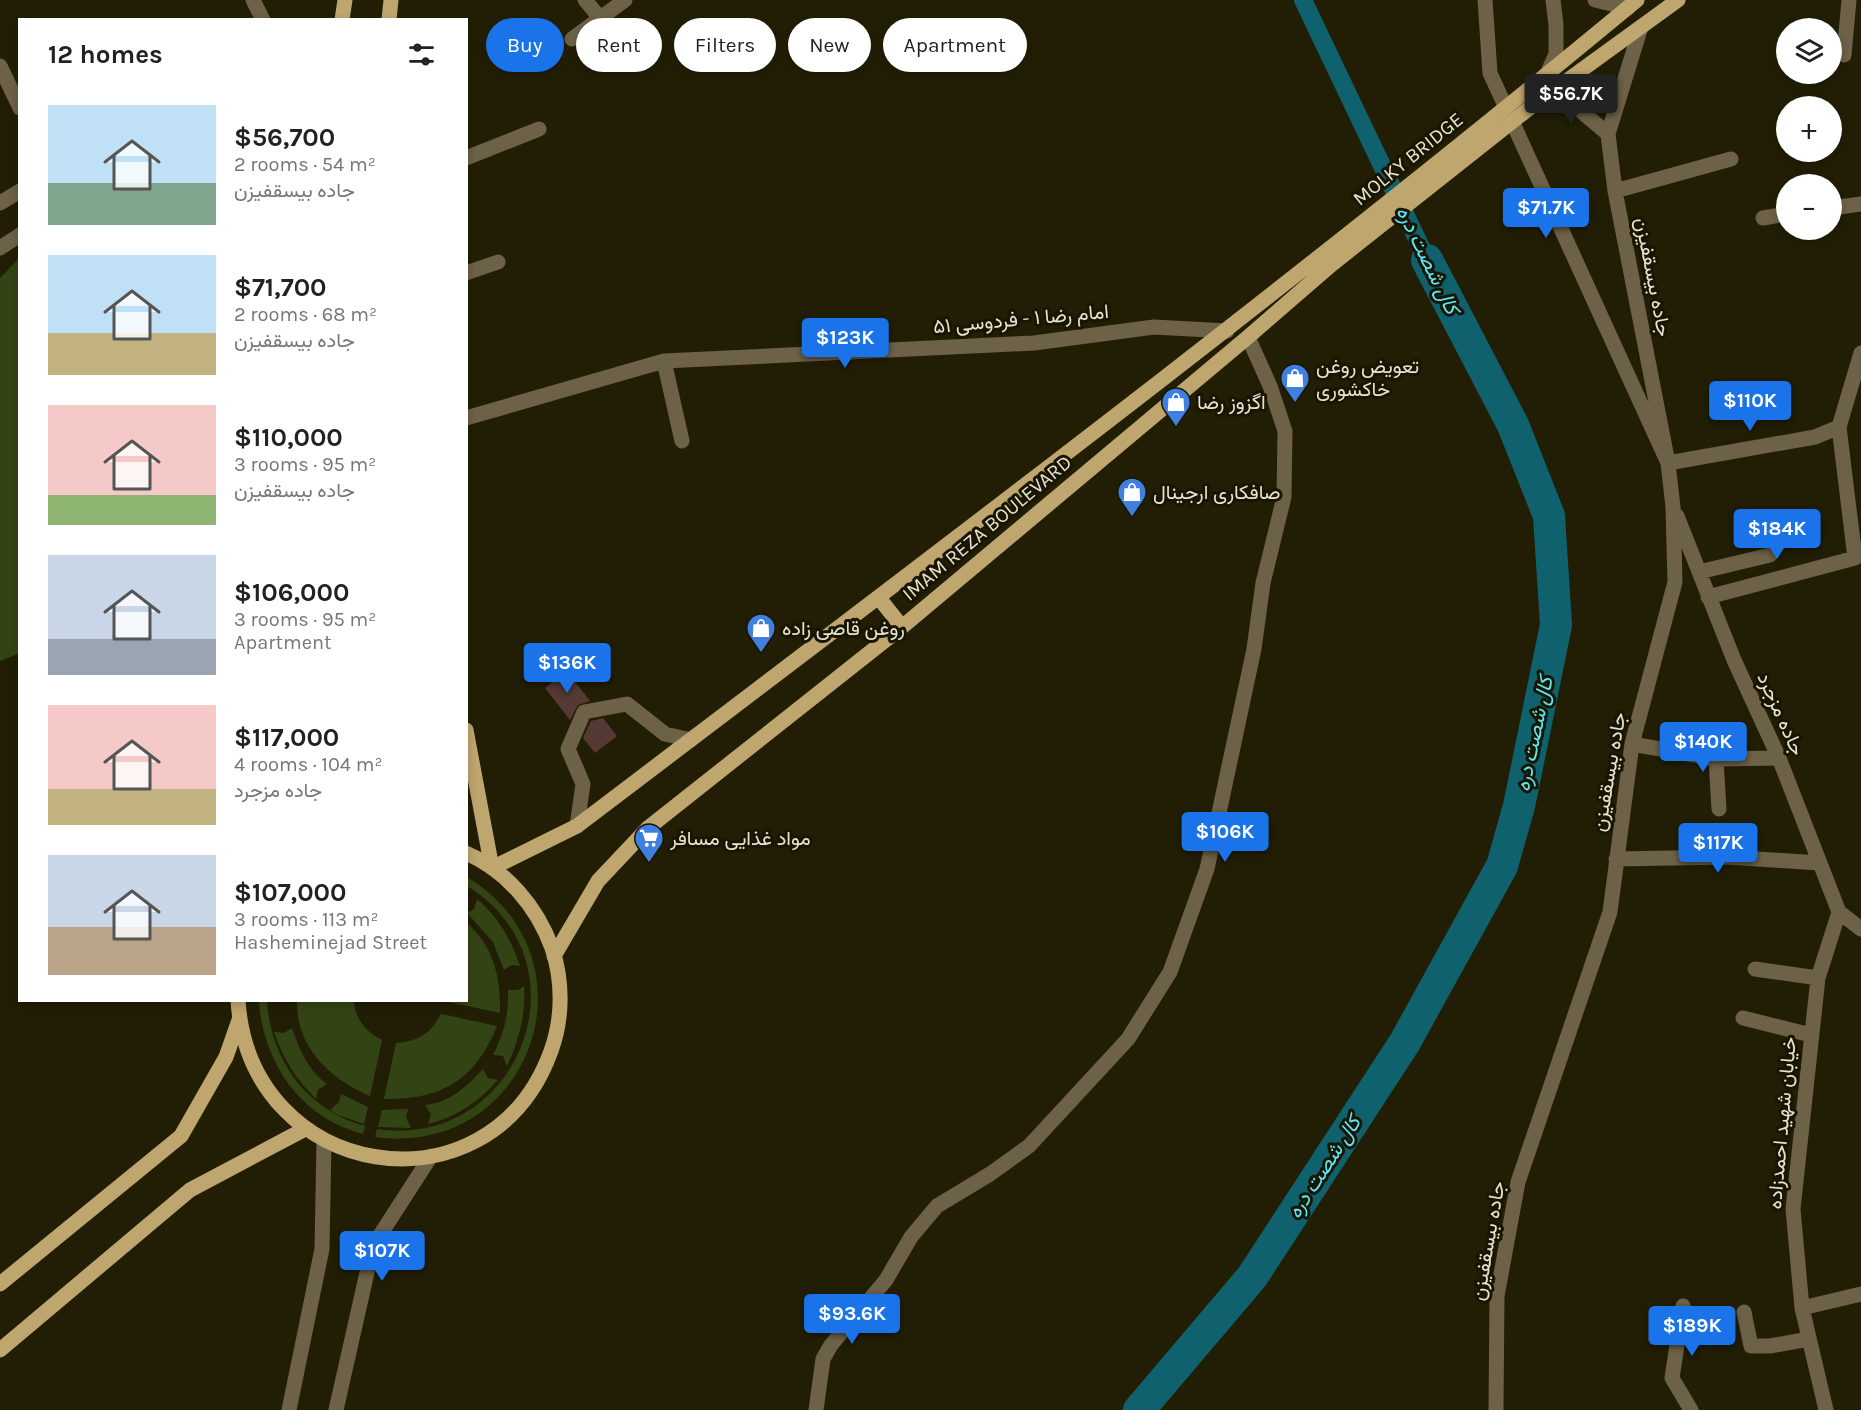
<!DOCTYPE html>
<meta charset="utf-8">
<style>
body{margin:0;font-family:Karla,Vazirmatn,sans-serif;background:#f2f2f2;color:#222;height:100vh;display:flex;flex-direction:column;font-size:22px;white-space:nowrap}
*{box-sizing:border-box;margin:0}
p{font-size:20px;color:#767676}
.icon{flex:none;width:33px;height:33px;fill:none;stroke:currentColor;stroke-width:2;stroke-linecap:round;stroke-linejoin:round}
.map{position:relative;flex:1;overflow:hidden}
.sheet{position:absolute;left:18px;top:18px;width:450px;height:984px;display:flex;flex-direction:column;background:#fff;border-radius:0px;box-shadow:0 3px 9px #0003}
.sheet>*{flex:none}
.banner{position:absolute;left:486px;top:18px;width:570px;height:54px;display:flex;gap:12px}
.fabs{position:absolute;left:1776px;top:18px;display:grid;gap:12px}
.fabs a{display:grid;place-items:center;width:66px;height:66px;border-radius:50%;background:#fff;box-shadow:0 3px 9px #0003;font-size:30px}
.price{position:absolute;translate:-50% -51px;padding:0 14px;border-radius:6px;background:#1a73e8;color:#fff;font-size:20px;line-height:39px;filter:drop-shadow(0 2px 3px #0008)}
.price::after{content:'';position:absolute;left:50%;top:36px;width:18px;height:14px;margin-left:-9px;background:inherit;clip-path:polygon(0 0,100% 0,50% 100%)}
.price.current{background:#222;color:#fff}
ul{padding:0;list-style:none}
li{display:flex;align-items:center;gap:18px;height:150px;padding:0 30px}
li span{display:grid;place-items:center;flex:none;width:168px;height:120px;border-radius:0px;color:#555}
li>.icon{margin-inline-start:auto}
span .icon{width:72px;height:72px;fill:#fffc;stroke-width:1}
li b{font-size:26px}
h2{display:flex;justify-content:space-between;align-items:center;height:72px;padding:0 30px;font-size:26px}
.chip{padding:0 21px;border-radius:27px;background:#fff;box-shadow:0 3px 9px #0003;font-size:21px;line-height:54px}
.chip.current{background:#1a73e8;color:#fff}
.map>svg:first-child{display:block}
.green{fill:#334414}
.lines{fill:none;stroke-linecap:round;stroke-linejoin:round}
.canal{stroke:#0f626d;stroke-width:18}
.river{stroke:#0f626d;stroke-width:32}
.building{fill:#543934}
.minor{stroke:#6d6147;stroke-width:15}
.major{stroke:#bfa56e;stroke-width:15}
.labels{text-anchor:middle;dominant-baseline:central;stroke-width:6;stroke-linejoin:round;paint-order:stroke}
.street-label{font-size:20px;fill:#e6e3d4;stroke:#191500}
.poi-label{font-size:20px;fill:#e6e3d4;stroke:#191500;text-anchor:start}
.water-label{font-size:21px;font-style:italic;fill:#59e7fa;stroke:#191500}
</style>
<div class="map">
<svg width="1861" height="1410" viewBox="0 0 1861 1410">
<rect width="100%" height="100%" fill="#221e05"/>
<path class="green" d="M19,258L20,653L0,661V278Z
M467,877C601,959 531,1158 375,1137L377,1129C520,1150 591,962 467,886Z
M477,899C498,917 511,939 520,966L511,965L504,970L493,942L467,913L474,909Z
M467,923C494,947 501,978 500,1013L444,1001L466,1000Z
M524,986C526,1015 519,1039 507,1066L503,1056L493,1055C504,1034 509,1013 508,990H518Z
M259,1001H267C271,1060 306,1110 365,1126L363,1134C301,1118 263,1063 259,1001Z
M297,1001H354C355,1019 366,1032 382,1040L370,1096C330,1079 296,1047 297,1001Z
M441,1014L497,1026C475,1080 442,1100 384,1099L396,1043C418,1042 431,1033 441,1014Z
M292,1028C299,1049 308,1070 327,1084L318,1090L316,1099C296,1079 283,1059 274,1032L284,1033Z
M483,1069L488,1078L498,1080C478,1102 457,1117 428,1124L431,1114L425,1105C450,1103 467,1086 483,1069Z
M341,1094L368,1107L364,1124L338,1115L330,1110L339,1102Z
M408,1109L406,1117L411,1128L378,1127L382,1110Z"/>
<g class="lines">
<path class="canal" d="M1303,0L1427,260"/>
<path class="river" d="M1139,1410L1252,1277L1405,1042L1502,866L1519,806L1556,625L1549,516L1513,425L1427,260"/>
</g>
<path class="building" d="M567,671L590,701L578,705L570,720L545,688Z
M603,718L617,736L595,753L583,738L591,721Z"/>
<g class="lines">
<path class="minor" d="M253,0L263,20
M585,0L600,18
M1485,0L1490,73L1668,463L1815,437L1839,427
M1595,0L1628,8
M572,39L625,0
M1844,55L1849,0
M0,66L20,108
M1546,76L1556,54V25L1553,0
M1548,94L1581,111L1608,134
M466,158L539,129
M1615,191L1731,159
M0,203L20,191
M1832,208L1861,204
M1763,218L1786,214
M0,248L20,235
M466,273L498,262
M664,361L682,441
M466,418L664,361L1034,343L1154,327L1227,331
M1677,516L1734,660L1779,758L1839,912L1861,929
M1699,572L1770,555
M1708,597L1855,558L1839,427L1861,353
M1632,744L1716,759L1779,758
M1716,759L1719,809
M577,826L583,784L568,749L584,712L627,704L665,734L691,740
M1616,859L1728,857L1820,863
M1755,969L1818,978
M1743,1018L1811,1035
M1683,1306L1672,1378L1691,1410
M1802,1308L1861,1294
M1744,1312L1751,1346H1770L1809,1339
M289,1410L322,1249L324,1141
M336,1410L373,1246L431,1156
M816,1410L823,1359L831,1345L886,1280L911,1237L937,1206L990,1174L1029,1146L1128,1039L1170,972L1207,869L1254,649L1263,583L1284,497L1285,431L1270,386L1248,337
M1496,1410L1497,1296L1518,1182L1610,912L1632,744L1675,582L1673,507L1668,463L1615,191L1608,134L1641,27
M1826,1410L1802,1308L1793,1209L1818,978L1839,912"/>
<path class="major" d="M342,20L345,0
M389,20L391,0
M879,598L902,627
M466,730L492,868L577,826C934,555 1292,286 1637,0
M554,956L598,881L648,828L902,627L1248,337L1331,265L1532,106L1678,0
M238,1000C249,1181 490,1220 551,1051C563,1018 563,981 552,948C537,907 507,871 466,853
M0,1284L181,1136L226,1057L239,1020
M0,1350L190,1190L305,1129"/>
</g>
<defs>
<g id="shop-pin" transform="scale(1.5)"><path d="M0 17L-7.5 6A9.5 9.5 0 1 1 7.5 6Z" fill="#3f7fe0" stroke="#191500"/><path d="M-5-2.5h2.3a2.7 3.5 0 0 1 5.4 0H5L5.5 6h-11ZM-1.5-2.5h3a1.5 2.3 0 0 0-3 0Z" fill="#fff"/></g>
<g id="supermarket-pin" transform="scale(1.5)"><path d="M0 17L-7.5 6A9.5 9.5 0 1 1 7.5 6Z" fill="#3f7fe0" stroke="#191500"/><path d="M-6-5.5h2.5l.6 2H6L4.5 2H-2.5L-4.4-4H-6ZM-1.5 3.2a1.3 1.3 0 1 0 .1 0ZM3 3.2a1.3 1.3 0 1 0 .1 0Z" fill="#fff"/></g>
</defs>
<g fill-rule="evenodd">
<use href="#shop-pin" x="1295" y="378"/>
<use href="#shop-pin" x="1176" y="402"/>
<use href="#shop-pin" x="1132" y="492"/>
<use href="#shop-pin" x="761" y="628"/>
<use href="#supermarket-pin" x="649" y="838"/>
</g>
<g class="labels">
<g class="street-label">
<text transform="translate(1408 159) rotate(-39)">MOLKY BRIDGE</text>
<text transform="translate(1653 277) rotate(79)">جاده بیسقفیزن</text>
<text transform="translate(1021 319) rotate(-5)">امام رضا ۱ - فردوسی ۵۱</text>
<text transform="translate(987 528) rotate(-40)">IMAM REZA BOULEVARD</text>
<text transform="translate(1781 714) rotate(66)">جاده مزجرد</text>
<text transform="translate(1609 772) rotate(-80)">جاده بیسقفیزن</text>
<text transform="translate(1782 1123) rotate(-85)">خیابان شهید احمدزاده</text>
<text transform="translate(1488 1241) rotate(-80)">جاده بیسقفیزن</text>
</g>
<g class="poi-label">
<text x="1316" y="366">تعویض روغن<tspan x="1316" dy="23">خاکشوری</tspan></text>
<text x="1197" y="402">اگزوز رضا</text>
<text x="1153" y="492">صافکاری ارجینال</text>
<text x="782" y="628">روغن قاصی زاده</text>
<text x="670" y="838">مواد غذایی مسافر</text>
</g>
<g class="water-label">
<text transform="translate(1428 260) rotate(64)">کال شصت دره</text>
<text transform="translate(1534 734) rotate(-78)">کال شصت دره</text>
<text transform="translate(1324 1167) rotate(-57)">کال شصت دره</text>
</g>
</g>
</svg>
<div class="fabs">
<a><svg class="icon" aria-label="layers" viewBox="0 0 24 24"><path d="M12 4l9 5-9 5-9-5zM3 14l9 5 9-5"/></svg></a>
<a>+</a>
<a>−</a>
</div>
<b class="price current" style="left:1571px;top:125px">$56.7K</b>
<b class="price" style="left:1546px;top:239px">$71.7K</b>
<b class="price" style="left:845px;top:369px">$123K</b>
<b class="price" style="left:1750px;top:432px">$110K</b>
<b class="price" style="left:1777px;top:560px">$184K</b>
<b class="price" style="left:567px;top:694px">$136K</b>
<b class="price" style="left:1703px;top:773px">$140K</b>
<b class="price" style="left:1225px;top:863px">$106K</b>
<b class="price" style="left:1718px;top:874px">$117K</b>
<b class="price" style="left:382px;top:1282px">$107K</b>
<b class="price" style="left:852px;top:1345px">$93.6K</b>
<b class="price" style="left:1692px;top:1357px">$189K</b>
<div class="banner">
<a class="chip current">Buy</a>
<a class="chip">Rent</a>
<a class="chip">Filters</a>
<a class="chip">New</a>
<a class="chip">Apartment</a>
</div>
<section class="sheet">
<h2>12 homes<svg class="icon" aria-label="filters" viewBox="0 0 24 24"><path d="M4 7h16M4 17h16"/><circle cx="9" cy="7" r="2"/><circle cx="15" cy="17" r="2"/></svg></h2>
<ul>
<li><span style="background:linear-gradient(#bfe0f5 65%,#7fa58c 0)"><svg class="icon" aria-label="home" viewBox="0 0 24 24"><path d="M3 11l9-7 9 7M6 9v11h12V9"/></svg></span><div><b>$56,700</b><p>2 rooms · 54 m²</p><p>جاده بیسقفیزن</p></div></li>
<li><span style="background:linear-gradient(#bfe0f5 65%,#c2b280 0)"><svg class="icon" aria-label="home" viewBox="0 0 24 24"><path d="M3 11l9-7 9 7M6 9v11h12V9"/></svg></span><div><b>$71,700</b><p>2 rooms · 68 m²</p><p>جاده بیسقفیزن</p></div></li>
<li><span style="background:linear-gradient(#f6c9c9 75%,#8fb573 0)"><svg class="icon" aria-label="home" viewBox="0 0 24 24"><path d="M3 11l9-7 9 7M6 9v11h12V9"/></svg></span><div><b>$110,000</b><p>3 rooms · 95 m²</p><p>جاده بیسقفیزن</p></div></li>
<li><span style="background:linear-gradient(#c9d6e8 70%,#9aa5b1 0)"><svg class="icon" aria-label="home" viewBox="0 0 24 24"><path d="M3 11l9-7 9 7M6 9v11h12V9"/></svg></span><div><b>$106,000</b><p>3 rooms · 95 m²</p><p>Apartment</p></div></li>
<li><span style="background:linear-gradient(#f6c9c9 70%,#c2b280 0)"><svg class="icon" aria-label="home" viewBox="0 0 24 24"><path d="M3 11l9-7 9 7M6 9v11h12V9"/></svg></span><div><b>$117,000</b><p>4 rooms · 104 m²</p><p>جاده مزجرد</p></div></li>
<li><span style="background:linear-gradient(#c9d6e8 60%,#b9a48a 0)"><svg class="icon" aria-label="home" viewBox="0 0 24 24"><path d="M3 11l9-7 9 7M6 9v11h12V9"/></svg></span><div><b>$107,000</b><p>3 rooms · 113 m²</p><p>Hasheminejad Street</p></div></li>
</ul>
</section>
</div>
